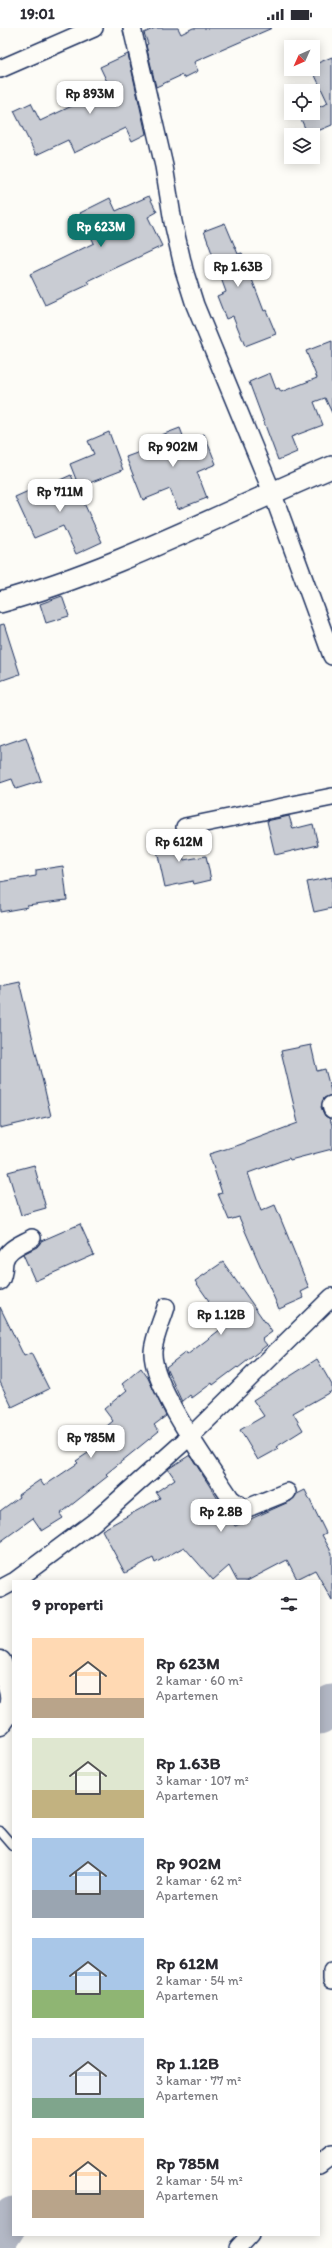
<!DOCTYPE html>
<html lang="id">
<meta charset="utf-8">
<style>
body{margin:0;font-family:Itim,sans-serif;background:#f2f2f3;color:#2b2b33;height:100vh;display:flex;flex-direction:column;font-size:15px;white-space:nowrap}
*{box-sizing:border-box;margin:0}
p{font-size:13px;color:#7c7c81}
.icon{flex:none;width:22px;height:22px;fill:none;stroke:currentColor;stroke-width:2;stroke-linecap:round;stroke-linejoin:round}
.map{position:relative;flex:1;overflow:hidden}
.panel{position:absolute;left:12px;top:1552px;width:308px;height:656px;display:flex;flex-direction:column;background:#fff;border-radius:0px;box-shadow:0 2px 10px #0003}
.panel>*{flex:none}
.needle{width:26px;rotate:225deg}
.buttons{position:absolute;left:284px;top:12px;display:grid;gap:8px}
.buttons a{display:grid;place-items:center;width:36px;height:36px;border-radius:0px;background:#fff;box-shadow:0 2px 10px #0003;font-size:20px}
.price{position:absolute;translate:-50% -34px;padding:0 9px;border-radius:8px;background:#fff;color:#222;font-size:13px;line-height:26px;filter:drop-shadow(0 1px 2px #0008)}
.price::after{content:'';position:absolute;left:50%;top:24px;width:12px;height:9px;margin-left:-6px;background:inherit;clip-path:polygon(0 0,100% 0,50% 100%)}
.price.current{background:#0f766e;color:#fff}
ul{padding:0;list-style:none}
li{display:flex;align-items:center;gap:12px;height:100px;padding:0 20px}
li span{display:grid;place-items:center;flex:none;width:112px;height:80px;border-radius:0px;color:#555}
li>.icon{margin-inline-start:auto}
span .icon{width:48px;height:48px;fill:#fffc;stroke-width:1}
li b{font-size:17px}
h2{display:flex;justify-content:space-between;align-items:center;height:48px;padding:0 20px;font-size:17px}
.status{display:flex;justify-content:space-between;align-items:center;height:28px;padding:0 20px;background:#fff;direction:ltr}
.status svg{height:11px;fill:currentColor}
.map>svg:first-child{display:block}
.lines{fill:none;stroke-linecap:round;stroke-linejoin:round}
.river{stroke:#b3b8c5;stroke-width:39}
.building{fill:#c9ccd3;stroke:#1b2f5e}
.service-casing{stroke:#1b2f5e;stroke-width:11}
.minor-casing{stroke:#1b2f5e;stroke-width:20}
.tertiary-casing{stroke:#1b2f5e;stroke-width:24}
.secondary-casing{stroke:#1b2f5e;stroke-width:25}
.service{stroke:#fdfcf7;stroke-width:8}
.minor{stroke:#fdfcf7;stroke-width:17}
.tertiary{stroke:#fdfcf7;stroke-width:21}
.secondary{stroke:#fdfcf7;stroke-width:22}
</style>
<div class="status"><b>19:01</b><svg viewBox="0 0 49 12"><path d="M0 12V9h3v3zM5 12V6h3v6zM10 12V3h3v9zM15 12V0h3v12zM26 1h20v11H26zM47 4h2v5h-2z"/></svg></div>
<div class="map">
<svg width="332" height="2220" viewBox="0 0 332 2220">
<rect width="100%" height="100%" fill="#fdfcf7"/>
<filter id="ink" filterUnits="userSpaceOnUse"><feTurbulence type="fractalNoise" baseFrequency=".025" numOctaves="2"/><feDisplacementMap in="SourceGraphic" scale="8" xChannelSelector="R" yChannelSelector="G"/><feConvolveMatrix kernelMatrix="1 2 1 2 8 2 1 2 1" color-interpolation-filters="sRGB"/></filter>
<g filter="url(#ink)">
<g class="lines">
<path class="river" d="M319,1687L332,1676
M0,2208L13,2188"/>
</g>
<path class="building" d="M155,0H178L181,6L193,0H272L194,34L198,43L184,50L182,47L156,59L146,17L148,16L144,5Z
M128,26L146,106L132,113L126,100L74,125L68,112L36,127L14,83L31,75L40,93L110,60L100,39Z
M332,29V97L308,107L300,89L313,85V82L328,75L312,41L313,37Z
M149,168L157,184L148,189L162,218L88,253L90,256L45,277L30,246L94,215L80,185L110,170L116,183Z
M225,195L238,226L242,225L264,283L266,282L276,306L245,318L233,288L226,291L217,268L226,264L204,203Z
M332,313V385L325,370L314,374L323,397L291,409L297,424L278,432L249,354L270,345L276,361L279,360L281,364L317,350L306,323Z
M180,400L185,413L204,406L216,436L197,444L207,470L178,481L170,461L143,472L126,429L153,419L151,411Z
M109,404L123,442L79,459L70,436L94,426L88,413Z
M71,447L102,514L76,526L63,498L34,510L15,469L35,460L36,463Z
M62,568L69,588L46,595L40,576Z
M4,596L20,646L0,653V597Z
M26,709L41,753L16,761L12,751L0,755V718Z
M289,788L293,801L313,796L318,817L275,827L267,793Z
M177,804L184,832L206,828L211,852L194,856L193,853L165,859L154,809Z
M63,838L67,872L27,877L28,879L0,884V854L36,848V842Z
M332,849V880L314,884L307,854Z
M19,953L51,1088L0,1100V957Z
M311,1017L317,1043L325,1041L332,1067L324,1070L321,1079L325,1088L330,1091L332,1097V1121L290,1132L289,1130L248,1145L261,1183L275,1177L309,1260L301,1264L304,1270L279,1281L239,1189L229,1192L218,1166L222,1165L209,1126L239,1117L298,1095L281,1023Z
M34,1137L46,1180L21,1187L8,1144Z
M80,1196L94,1227L35,1253L23,1226L37,1219L41,1213Z
M223,1234L272,1304L262,1311L267,1317L238,1340L237,1339L213,1357L212,1355L192,1370L190,1367L182,1374L166,1339L186,1324L187,1327L221,1301L203,1277L209,1273L195,1253Z
M0,1279L24,1328L31,1325L49,1361L12,1379L0,1354Z
M317,1331L332,1357V1363L293,1385L303,1402L276,1419L278,1421L258,1432L240,1402L264,1388L253,1372Z
M141,1340L148,1350L166,1388L154,1397L159,1403L106,1446L108,1448L60,1486L63,1490L42,1503L33,1490L0,1514V1483L19,1469L18,1467L40,1452L44,1458L78,1435L76,1433L103,1415L96,1407L113,1393L104,1381L127,1362L122,1356Z
M190,1427L235,1498L291,1473L297,1466L305,1462L326,1505L322,1507L332,1525V1572L315,1542L297,1551L287,1532L247,1553H237L229,1538L213,1552L184,1519L155,1535L153,1530L125,1545L102,1502L160,1470L156,1464L175,1451L168,1441Z"/>
<g class="lines">
<g class="service-casing">
<path id="service" d="M0,1803L13,1818"/>
</g>
<g class="minor-casing">
<path id="minor" d="M132,0L164,138L173,194L184,242L195,277L272,464L332,628
M0,41L94,0
M185,799L332,769
M331,1077L332,1081
M0,1253C4,1246 3,1241 4,1234C6,1221 22,1216 32,1210
M166,1279C162,1293 154,1309 153,1323C151,1358 211,1440 231,1471L245,1481L287,1464
M15,1553L94,1494L197,1402L332,1269
M0,1561L13,1554
M332,1943V1952
M319,2136L332,2126
M238,2220L250,2207"/>
</g>
<g class="tertiary-casing">
<path id="tertiary" d="M0,574C115,542 222,485 332,439"/>
</g>
<g class="secondary-casing">
<path id="secondary" d="M0,1634C9,1662 20,1670 0,1696"/>
</g>
<use href="#service" class="service"/>
<use href="#minor" class="minor"/>
<use href="#tertiary" class="tertiary"/>
<use href="#secondary" class="secondary"/>
</g>
</g>
</svg>
<div class="buttons">
<a><svg class="needle" viewBox="-14 -14 28 28"><path d="M0-13l5 13h-10z" fill="#e53935"/><path d="M0 13l5-13h-10z" fill="#7c7c81"/></svg></a>
<a><svg class="icon" aria-label="locate" viewBox="0 0 24 24"><circle cx="12" cy="12" r="6"/><path d="M12 2v4M12 18v4M2 12h4M18 12h4"/></svg></a>
<a><svg class="icon" aria-label="layers" viewBox="0 0 24 24"><path d="M12 4l9 5-9 5-9-5zM3 14l9 5 9-5"/></svg></a>
</div>
<b class="price" style="left:90px;top:87px">Rp 893M</b>
<b class="price current" style="left:101px;top:220px">Rp 623M</b>
<b class="price" style="left:238px;top:260px">Rp 1.63B</b>
<b class="price" style="left:173px;top:440px">Rp 902M</b>
<b class="price" style="left:60px;top:485px">Rp 711M</b>
<b class="price" style="left:179px;top:835px">Rp 612M</b>
<b class="price" style="left:221px;top:1308px">Rp 1.12B</b>
<b class="price" style="left:91px;top:1431px">Rp 785M</b>
<b class="price" style="left:221px;top:1505px">Rp 2.8B</b>
<section class="panel">
<h2>9 properti<svg class="icon" aria-label="filters" viewBox="0 0 24 24"><path d="M4 7h16M4 17h16"/><circle cx="9" cy="7" r="2"/><circle cx="15" cy="17" r="2"/></svg></h2>
<ul>
<li><span style="background:linear-gradient(#ffd9b3 75%,#b9a48a 0)"><svg class="icon" aria-label="home" viewBox="0 0 24 24"><path d="M3 11l9-7 9 7M6 9v11h12V9"/></svg></span><div><b>Rp 623M</b><p>2 kamar · 60 m²</p><p>Apartemen</p></div></li>
<li><span style="background:linear-gradient(#dfe7d0 65%,#c2b280 0)"><svg class="icon" aria-label="home" viewBox="0 0 24 24"><path d="M3 11l9-7 9 7M6 9v11h12V9"/></svg></span><div><b>Rp 1.63B</b><p>3 kamar · 107 m²</p><p>Apartemen</p></div></li>
<li><span style="background:linear-gradient(#a9c7e8 65%,#9aa5b1 0)"><svg class="icon" aria-label="home" viewBox="0 0 24 24"><path d="M3 11l9-7 9 7M6 9v11h12V9"/></svg></span><div><b>Rp 902M</b><p>2 kamar · 62 m²</p><p>Apartemen</p></div></li>
<li><span style="background:linear-gradient(#a9c7e8 65%,#8fb573 0)"><svg class="icon" aria-label="home" viewBox="0 0 24 24"><path d="M3 11l9-7 9 7M6 9v11h12V9"/></svg></span><div><b>Rp 612M</b><p>2 kamar · 54 m²</p><p>Apartemen</p></div></li>
<li><span style="background:linear-gradient(#c9d6e8 75%,#7fa58c 0)"><svg class="icon" aria-label="home" viewBox="0 0 24 24"><path d="M3 11l9-7 9 7M6 9v11h12V9"/></svg></span><div><b>Rp 1.12B</b><p>3 kamar · 77 m²</p><p>Apartemen</p></div></li>
<li><span style="background:linear-gradient(#ffd9b3 65%,#b9a48a 0)"><svg class="icon" aria-label="home" viewBox="0 0 24 24"><path d="M3 11l9-7 9 7M6 9v11h12V9"/></svg></span><div><b>Rp 785M</b><p>2 kamar · 54 m²</p><p>Apartemen</p></div></li>
</ul>
</section>
</div>
